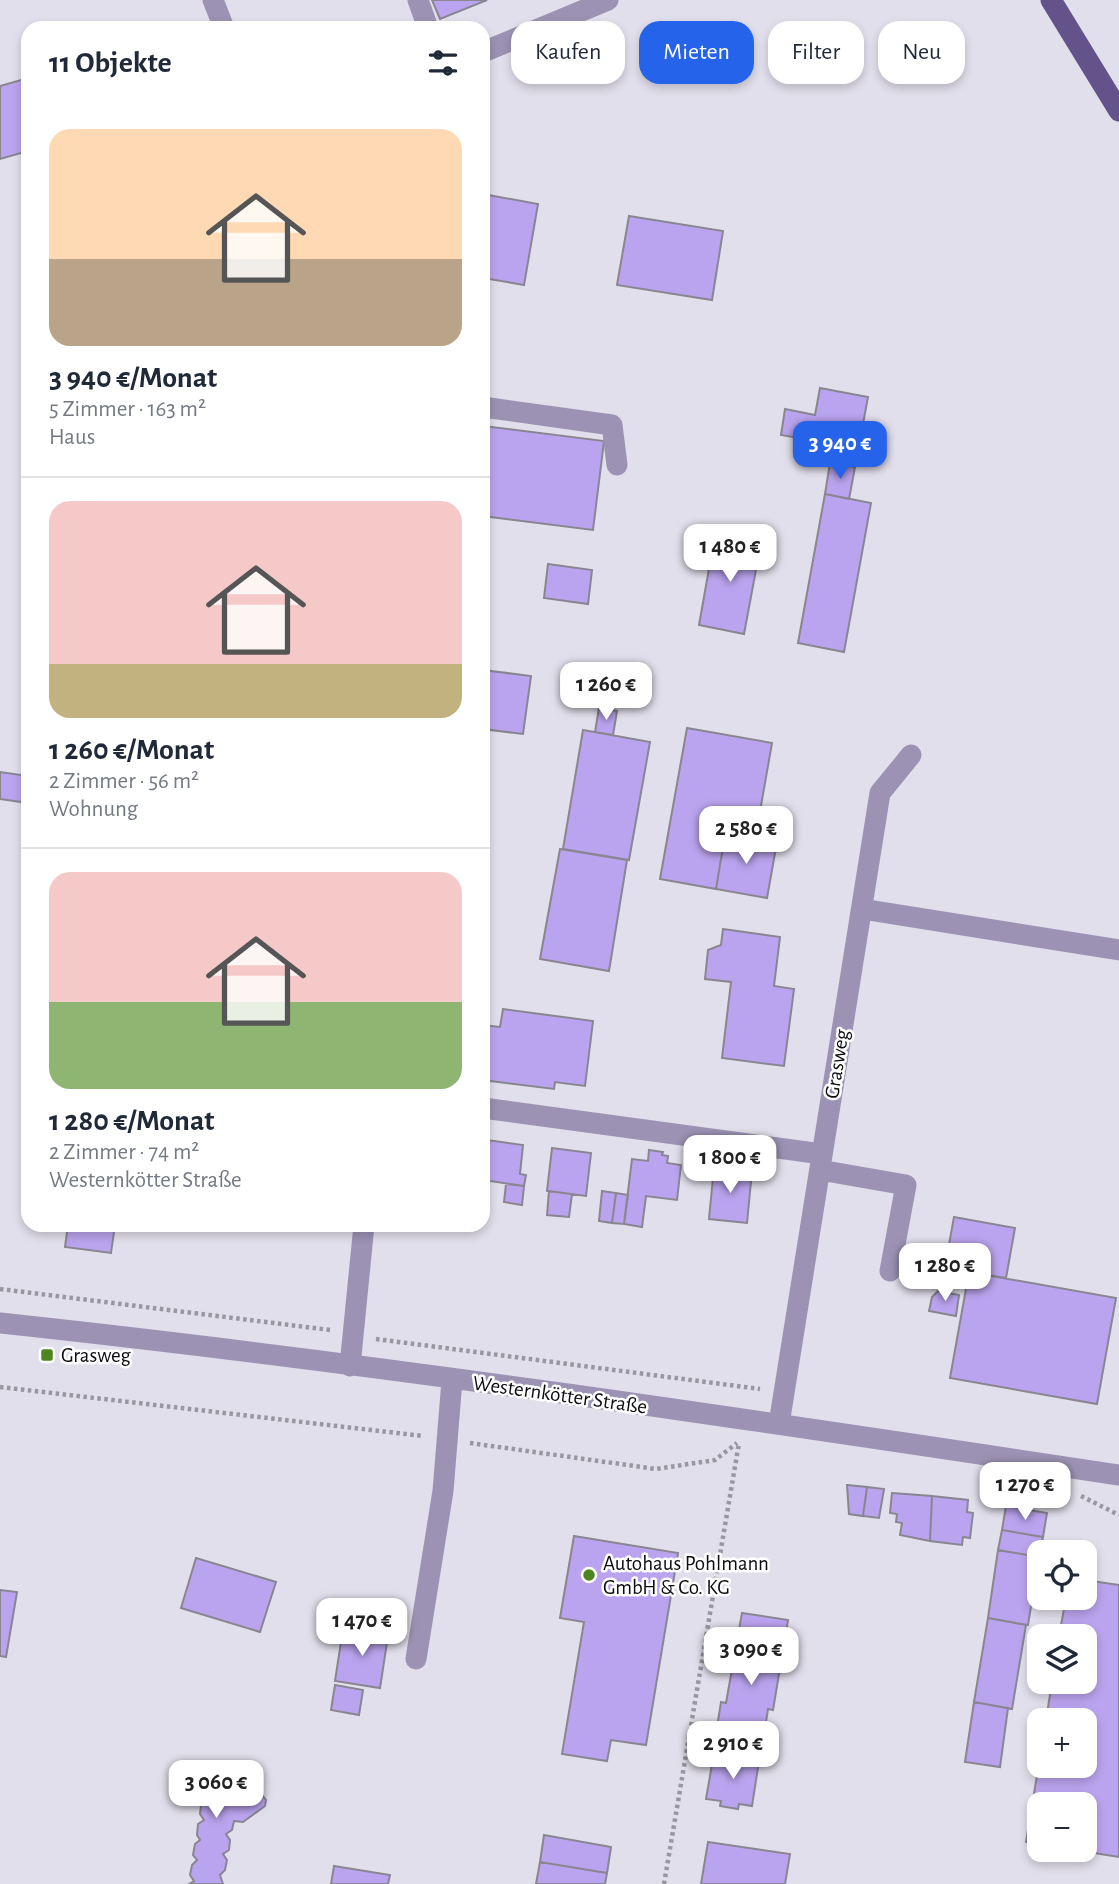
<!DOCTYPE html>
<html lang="de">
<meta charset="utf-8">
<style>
body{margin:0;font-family:"Alegreya Sans",sans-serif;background:#f2f2f3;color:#1f2937;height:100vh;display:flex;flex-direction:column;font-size:26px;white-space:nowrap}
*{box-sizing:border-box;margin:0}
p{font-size:23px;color:#747a83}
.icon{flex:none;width:38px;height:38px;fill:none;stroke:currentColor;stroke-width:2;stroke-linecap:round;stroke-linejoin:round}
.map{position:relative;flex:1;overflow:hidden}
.panel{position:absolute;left:21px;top:21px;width:469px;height:1211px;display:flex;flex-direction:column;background:#fff;border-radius:21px;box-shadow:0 4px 10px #0003}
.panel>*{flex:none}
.guide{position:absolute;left:511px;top:21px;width:502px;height:63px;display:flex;gap:14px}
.buttons{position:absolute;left:1027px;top:1540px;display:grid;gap:14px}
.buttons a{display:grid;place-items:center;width:70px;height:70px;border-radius:14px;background:#fff;box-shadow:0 4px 10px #0003;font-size:35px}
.price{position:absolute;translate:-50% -60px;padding:0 16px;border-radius:14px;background:#fff;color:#222;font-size:23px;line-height:46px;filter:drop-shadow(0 2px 4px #0008)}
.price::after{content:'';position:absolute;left:50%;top:42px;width:21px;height:16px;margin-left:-10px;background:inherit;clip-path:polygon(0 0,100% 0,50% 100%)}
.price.selected{background:#2563eb;color:#fff}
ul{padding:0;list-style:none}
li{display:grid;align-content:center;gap:14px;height:371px;padding:0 28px}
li+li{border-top:2px solid #e0e1e3}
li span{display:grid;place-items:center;height:217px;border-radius:21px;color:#555}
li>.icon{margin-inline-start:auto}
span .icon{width:126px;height:126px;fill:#fffc;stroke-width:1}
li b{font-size:30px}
h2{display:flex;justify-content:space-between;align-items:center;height:84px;padding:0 28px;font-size:30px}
.chip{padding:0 24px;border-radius:21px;background:#fff;box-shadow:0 4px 10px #0003;font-size:24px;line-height:63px}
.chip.selected{background:#2563eb;color:#fff}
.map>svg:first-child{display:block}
.building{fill:#bba4ef;stroke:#898692;stroke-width:2}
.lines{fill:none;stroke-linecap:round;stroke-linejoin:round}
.path{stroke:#9896a0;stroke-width:4.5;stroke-dasharray:3.5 3.5;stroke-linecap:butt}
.minor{stroke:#9c93b4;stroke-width:21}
.major{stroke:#64528b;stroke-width:21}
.poi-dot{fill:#4d8620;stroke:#fff;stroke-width:2.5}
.labels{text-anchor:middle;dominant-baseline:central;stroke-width:5;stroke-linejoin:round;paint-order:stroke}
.street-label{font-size:21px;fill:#0d0c10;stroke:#fff}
.poi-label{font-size:21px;fill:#0d0c10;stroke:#fff;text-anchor:start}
</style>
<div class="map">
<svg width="1119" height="1884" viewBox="0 0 1119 1884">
<rect width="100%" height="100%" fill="#e2dfec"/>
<path class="building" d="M432,0H487L440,19Z
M28,78V151L0,159V86Z
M483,194L538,204L524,285L483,278Z
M629,216L723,231L712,300L617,285Z
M820,388L868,397L855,467L807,459L811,440L781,435L785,409L815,415Z
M483,426L604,441L593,530L483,516Z
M830,463L855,467L849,499L825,494Z
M825,494L871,503L844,652L798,643Z
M715,535L761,543L744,634L699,625Z
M548,564L592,570L588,604L544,598Z
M483,670L531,676L523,734L483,729Z
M599,708L617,711L613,735L595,732Z
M687,728L772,743L755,840L725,835L716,889L660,879Z
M583,730L650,742L629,860L563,849Z
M0,772L28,776V803L0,799Z
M725,835L777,842L767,898L716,889Z
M560,849L627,860L609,971L540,959Z
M723,929L780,937L774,986L794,989L784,1066L722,1058L731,982L705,979L708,950L721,945Z
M503,1009L593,1021L585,1086L555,1082L554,1089L483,1080V1025L500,1027Z
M487,1140L523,1145L520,1174L526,1175L524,1186L483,1180Z
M552,1148L591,1153L586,1196L547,1191Z
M649,1150L663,1152L662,1155L668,1156L667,1163L681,1165L677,1200L646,1196L642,1227L624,1224L632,1159L648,1161Z
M714,1167L752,1171L747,1223L709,1219Z
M506,1184L524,1186L522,1205L504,1202Z
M549,1191L572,1194L569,1217L547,1215Z
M602,1191L616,1193L612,1223L599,1221Z
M616,1193L628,1195L624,1224L612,1223Z
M954,1217L1015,1228L1006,1278L969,1272L968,1276L944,1272Z
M68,1225H115L111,1253L65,1247Z
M969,1272L1116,1298L1097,1404L950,1378Z
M938,1291L959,1295L956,1316L929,1311L932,1297Z
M847,1485L867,1487L863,1516L849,1514Z
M867,1487L884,1489L879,1518L863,1516Z
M892,1493L932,1496L930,1541L900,1535L902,1523L896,1522L897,1514L890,1513Z
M932,1496L968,1500L967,1512L973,1513L970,1538L963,1537L962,1545L930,1541Z
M1006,1506L1047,1513L1043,1537L1002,1530Z
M1002,1530L1043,1537L1039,1557L998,1550Z
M574,1536L678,1553L646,1745L611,1740L607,1761L562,1754L584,1622L560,1618Z
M998,1550L1039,1557L1028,1625L988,1618Z
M196,1558L276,1582L260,1632L181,1608Z
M1085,1580L1119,1585V1857L1075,1850H1085V1804H1040V1844L1026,1842L1040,1757V1766H1085V1720H1046L1052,1682H1085V1636H1059L1066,1598H1085Z
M0,1590L17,1592L6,1657L0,1656Z
M742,1613L788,1620L773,1710L768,1709L760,1761L713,1753L721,1702L726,1703Z
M988,1618L1026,1625L1012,1709L974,1702Z
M343,1629L388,1636L380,1688L335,1681Z
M335,1685L363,1690L359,1715L331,1710Z
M974,1702L1008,1708L1000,1767L965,1762Z
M714,1753L759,1761L752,1806L739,1804L738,1809L720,1806L721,1801L706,1799Z
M187,1768L198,1770L202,1776L208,1771L218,1773L227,1785L238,1787L242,1792L248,1788L258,1790L266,1800L265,1806L243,1822L234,1821L232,1830L226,1834L230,1840L229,1850L223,1854L227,1860L225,1870L220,1875L223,1884H189L194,1881L190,1875L192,1865L197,1860L193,1855L195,1844L200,1840L197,1835L198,1824L204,1820L200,1814L201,1805L192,1804L176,1782L177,1775Z
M544,1835L611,1847L607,1873L540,1862Z
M708,1842L790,1854L785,1884H701Z
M540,1862L607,1873L605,1884H536Z
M334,1866L390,1875L388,1884H331Z"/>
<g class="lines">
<path class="path" d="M0,1289L330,1330
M376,1339L760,1389
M0,1387L423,1436
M470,1443L656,1469L715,1460L737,1443
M1081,1496L1119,1515
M664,1884L739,1443"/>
<path class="minor" d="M213,0L224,28
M418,0L428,28
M483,52L608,0
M483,407L612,425L617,465
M862,909L1119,950
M483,1108L822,1154
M820,1170L906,1185L890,1271
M0,1323C374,1363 747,1419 1119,1475
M350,1366L364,1225
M779,1424L880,793L911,755
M416,1659L443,1491L452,1380"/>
<path class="major" d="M1051,0L1119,111"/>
</g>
<g class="poi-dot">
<rect x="40" y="1348" width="14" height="14" rx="3.5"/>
<circle cx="589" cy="1575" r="7"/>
</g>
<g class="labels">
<g class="street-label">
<text transform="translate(837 1064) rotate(-81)">Grasweg</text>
<text transform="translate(560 1395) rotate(8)">Westernkötter Straße</text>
</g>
<g class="poi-label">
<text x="61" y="1355">Grasweg</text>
<text x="603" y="1563">Autohaus Pohlmann<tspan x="603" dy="24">GmbH &amp; Co. KG</tspan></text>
</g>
</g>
</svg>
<div class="buttons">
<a><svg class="icon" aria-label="locate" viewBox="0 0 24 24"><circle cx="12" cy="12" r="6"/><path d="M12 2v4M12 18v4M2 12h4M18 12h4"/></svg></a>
<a><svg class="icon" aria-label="layers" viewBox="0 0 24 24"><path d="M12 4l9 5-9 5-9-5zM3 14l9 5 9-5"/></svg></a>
<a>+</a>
<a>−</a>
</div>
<b class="price selected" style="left:840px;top:481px">3 940 €</b>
<b class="price" style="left:730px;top:584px">1 480 €</b>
<b class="price" style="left:606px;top:722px">1 260 €</b>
<b class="price" style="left:746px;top:866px">2 580 €</b>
<b class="price" style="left:730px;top:1195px">1 800 €</b>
<b class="price" style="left:945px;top:1303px">1 280 €</b>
<b class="price" style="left:1025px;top:1522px">1 270 €</b>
<b class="price" style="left:362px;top:1658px">1 470 €</b>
<b class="price" style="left:751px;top:1687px">3 090 €</b>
<b class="price" style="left:733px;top:1781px">2 910 €</b>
<b class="price" style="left:216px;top:1820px">3 060 €</b>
<div class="guide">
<a class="chip">Kaufen</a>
<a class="chip selected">Mieten</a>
<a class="chip">Filter</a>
<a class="chip">Neu</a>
</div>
<section class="panel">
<h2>11 Objekte<svg class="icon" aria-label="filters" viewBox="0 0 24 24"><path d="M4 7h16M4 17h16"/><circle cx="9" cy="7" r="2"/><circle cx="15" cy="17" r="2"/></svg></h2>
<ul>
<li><span style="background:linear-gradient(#ffd9b3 60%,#b9a48a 0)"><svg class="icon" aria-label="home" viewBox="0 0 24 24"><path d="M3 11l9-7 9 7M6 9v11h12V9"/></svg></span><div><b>3 940 €/Monat</b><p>5 Zimmer · 163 m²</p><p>Haus</p></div></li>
<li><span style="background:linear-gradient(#f6c9c9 75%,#c2b280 0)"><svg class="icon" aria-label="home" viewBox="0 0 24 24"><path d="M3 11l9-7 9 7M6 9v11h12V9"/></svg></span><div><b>1 260 €/Monat</b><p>2 Zimmer · 56 m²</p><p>Wohnung</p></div></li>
<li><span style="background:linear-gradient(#f6c9c9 60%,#8fb573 0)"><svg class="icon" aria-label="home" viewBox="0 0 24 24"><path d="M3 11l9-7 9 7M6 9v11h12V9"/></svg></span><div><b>1 280 €/Monat</b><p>2 Zimmer · 74 m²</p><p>Westernkötter Straße</p></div></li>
</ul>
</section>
</div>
